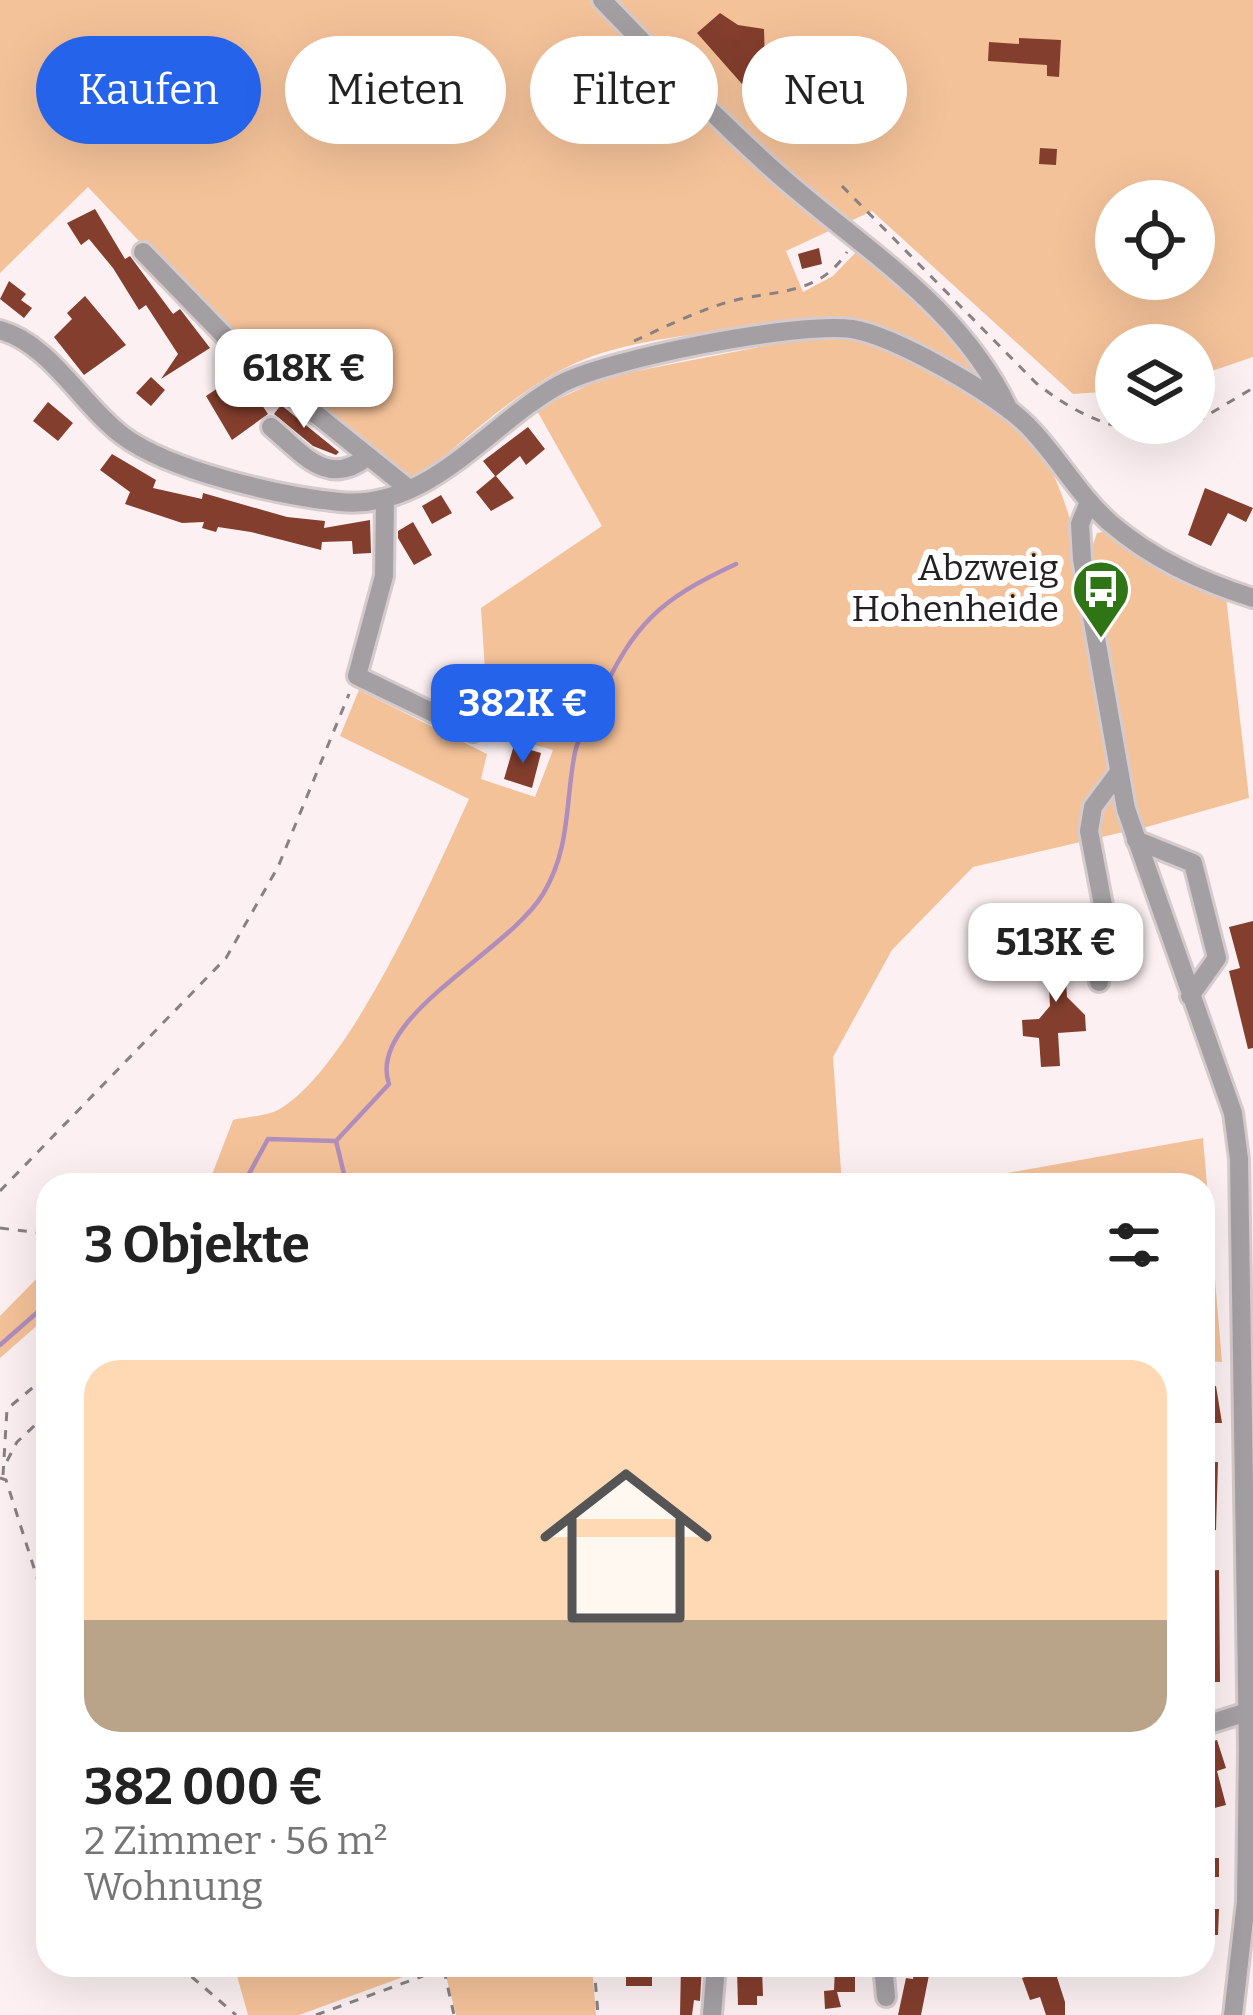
<!DOCTYPE html>
<html lang="de">
<meta charset="utf-8">
<style>
body{margin:0;font-family:Bitter,serif;background:#f6f6f6;color:#222;height:100vh;display:flex;flex-direction:column;font-size:45px;white-space:nowrap}
*{box-sizing:border-box;margin:0}
p{font-size:39px;color:#767676}
.icon{flex:none;width:66px;height:66px;fill:none;stroke:currentColor;stroke-width:2;stroke-linecap:round;stroke-linejoin:round}
.map{position:relative;flex:1;overflow:hidden}
.side{position:absolute;left:36px;top:1173px;width:1179px;height:804px;display:flex;flex-direction:column;background:#fff;border-radius:36px;box-shadow:0 12px 48px #0002}
.side>*{flex:none}
.banner{position:absolute;left:36px;top:36px;width:1182px;height:108px;display:flex;gap:24px}
.controls{position:absolute;left:1095px;top:180px;display:grid;gap:24px}
.controls a{display:grid;place-items:center;width:120px;height:120px;border-radius:50%;background:#fff;box-shadow:0 12px 48px #0002;font-size:60px}
.price{position:absolute;translate:-50% -102px;padding:0 27px;border-radius:24px;background:#fff;color:#222;font-size:39px;line-height:78px;filter:drop-shadow(0 3px 6px #0008)}
.price::after{content:'';position:absolute;left:50%;top:72px;width:36px;height:27px;margin-left:-18px;background:inherit;clip-path:polygon(0 0,100% 0,50% 100%)}
.price.current{background:#2563eb;color:#fff}
ul{padding:0;list-style:none}
li{display:grid;align-content:center;gap:24px;height:636px;padding:0 48px}
li span{display:grid;place-items:center;height:372px;border-radius:36px;color:#555}
li>.icon{margin-inline-start:auto}
span .icon{width:216px;height:216px;fill:#fffc;stroke-width:1}
li b{font-size:51px}
h2{display:flex;justify-content:space-between;align-items:center;height:144px;padding:0 48px;font-size:51px}
.pill{padding:0 42px;border-radius:54px;background:#fff;box-shadow:0 12px 48px #0002;font-size:42px;line-height:108px}
.pill.current{background:#2563eb;color:#fff}
.map>svg:first-child{display:block}
.green{fill:#f4c299;fill-rule:evenodd}
.lines{fill:none;stroke-linecap:round;stroke-linejoin:round}
.stream{stroke:#b08ebb;stroke-width:4.5}
.building{fill:#833e2d}
.minor-casing{stroke:#d5cbcd;stroke-width:24}
.path{stroke:#888082;stroke-width:3;stroke-dasharray:9 9;stroke-linecap:butt}
.minor{stroke:#a49fa2;stroke-width:18}
.labels{text-anchor:middle;dominant-baseline:central;stroke-width:12;stroke-linejoin:round;paint-order:stroke}
.poi-label{font-size:36px;fill:#252122;stroke:#fff;text-anchor:end}
</style>
<div class="map">
<svg width="1253" height="2015" viewBox="0 0 1253 2015">
<rect width="100%" height="100%" fill="#fcf0f2"/>
<path class="green" d="M0,0H1253V357L1194,377V345H1116V391L1073,394L872,211L786,251L803,292L833,276L859,249L928,305L987,376L982,383L854,320L830,318C760,329 649,333 585,359C522,384 466,440 413,482L223,330L88,187L0,273ZM1116,201H1194V279H1116Z
M826,334C868,337 900,356 936,376C974,397 1011,415 1039,450C1087,512 1115,744 1132,830L973,867L892,950L833,1057L842,1185H208L233,1120C246,1117 266,1116 278,1110C350,1070 434,875 469,799L340,736L359,690L487,754L481,779L535,797L553,750L489,732L481,608L602,526L536,409L606,377Z
M1107,531L1226,597L1249,798L1136,830L1103,680L1091,550L1097,533Z
M1203,1138L1222,1362L1203,1361V1185H940Z
M48,1267V1316L0,1358V1316Z
M234,1965H436L299,2015H248Z
M465,1965H592L596,2015H456L445,1972Z"/>
<g class="lines">
<path class="stream" d="M336,1141L389,1084C366,1018 508,952 543,894C571,848 565,802 575,752C579,735 590,717 598,702C634,623 659,600 736,564
M243,1185L268,1139L336,1141L344,1174L358,1185
M0,1345L48,1303"/>
</g>
<path class="building" d="M720,13L738,25L764,29L765,64L742,84L697,33Z
M1019,38L1061,40L1059,77L1047,76V65L988,61L989,42L1019,44Z
M1040,148L1057,149L1056,165L1039,164Z
M95,209L125,259L130,256L173,314L180,309L210,348L161,379L178,354L146,305L139,310L113,268L89,239L81,245L67,223Z
M819,248L822,264L802,269L798,254Z
M9,281L26,294L21,300L32,308L24,318L0,299Z
M85,296L126,345L84,375L54,337L72,319L67,313Z
M236,367L268,414L232,440L206,396L218,388L220,376Z
M151,377L165,390L151,406L136,393Z
M48,402L73,423L58,441L33,421Z
M281,405L339,452L336,455L313,446L274,414Z
M528,427L545,449L526,465L520,456L496,476L514,498L491,511L476,492L495,476L483,461Z
M112,454L156,480L153,488L202,499L203,493L287,517L325,521L324,528L370,520L371,553L353,554L352,541L322,542L321,550L251,532L218,527L216,532L202,528L204,522L182,523L125,504L130,492L100,470Z
M1205,488L1253,508L1246,522L1228,513L1211,546L1188,535Z
M441,495L452,513L432,524L422,506Z
M413,522L432,555L414,565L398,538V531Z
M514,745L541,753L532,788L504,779Z
M1253,921V1048L1248,1049L1229,971L1240,968L1229,927Z
M1051,939L1058,950L1075,939L1084,952L1065,965L1067,997L1085,1015L1086,1031L1058,1033L1060,1066L1041,1067L1039,1038L1023,1036L1022,1020L1039,1019L1050,1006L1048,965L1037,948Z
M1203,1386H1216L1222,1423H1203Z
M1218,1462L1216,1530H1203V1463Z
M1219,1570L1220,1682H1203V1571Z
M1217,1740L1226,1768L1217,1771L1226,1805L1203,1811V1744Z
M1203,1858H1219V1877H1203Z
M1203,1909H1219L1218,1935H1203Z
M626,1965H652V1986H626Z
M681,1965H702L700,2001L694,2000L692,2015H680Z
M915,1967L930,1970L921,2015H898L906,1978L913,1979Z
M835,1968L855,1969V1992H837L841,2007L825,2009L824,1991L834,1990Z
M1054,1968L1065,2002V2015H1046L1040,1997L1030,2000L1022,1978Z
M737,1969H762L763,1996H757V2005H738Z"/>
<g class="lines">
<g class="minor-casing">
<path id="minor" d="M602,0C660,60 717,120 779,175C864,250 961,306 1009,410
M651,100L660,107L709,110
M143,252L246,358L409,489
M0,330C51,344 82,406 123,436C170,471 281,496 340,502C429,511 488,424 559,385C605,359 800,321 852,329C895,336 996,394 1027,425C1057,455 1077,493 1109,522C1152,559 1200,581 1253,598
M271,427C303,454 328,489 368,456
M385,499L384,576L357,676L473,732
M1089,502L1080,524L1082,559L1126,809L1233,1113L1239,1159L1248,1749L1246,1902L1233,2015
M1136,840L1193,863L1217,958L1190,996
M1099,982L1103,905L1089,831L1093,807L1119,772
M1203,1726L1247,1712
M883,1965L886,1997
M712,2015L716,1965"/>
</g>
<path class="path" d="M842,186L1036,383C1083,420 1134,443 1194,423
M634,341C667,326 705,307 740,299C783,290 820,293 847,252
M1196,422L1253,388
M0,1191L226,958L278,867L349,694
M0,1228L48,1234
M7,1461L17,1442L48,1413
M3,1475L7,1409L48,1375
M0,1478L6,1480L48,1612
M178,1965L236,2015
M594,1965L598,2015
M444,1970L454,2015
M316,2015L453,1965"/>
<use href="#minor" class="minor"/>
</g>
<defs>
<g id="bus-pin" transform="scale(3)"><path d="M0 17L-7.5 6A9.5 9.5 0 1 1 7.5 6Z" fill="#2f7415" stroke="#fff"/><path d="M-5-6H5V4H4V6H2V4H-2V6H-4V4H-5ZM-3.5-4V0h7V-4ZM-3.5 1.2v1.5H-2V1.2ZM2 1.2v1.5H3.5V1.2Z" fill="#fff"/></g>
</defs>
<g fill-rule="evenodd">
<use href="#bus-pin" x="1101" y="589"/>
</g>
<g class="labels">
<g class="poi-label">
<text x="1059" y="568">Abzweig<tspan x="1059" dy="41">Hohenheide</tspan></text>
</g>
</g>
</svg>
<div class="controls">
<a><svg class="icon" aria-label="locate" viewBox="0 0 24 24"><circle cx="12" cy="12" r="6"/><path d="M12 2v4M12 18v4M2 12h4M18 12h4"/></svg></a>
<a><svg class="icon" aria-label="layers" viewBox="0 0 24 24"><path d="M12 4l9 5-9 5-9-5zM3 14l9 5 9-5"/></svg></a>
</div>
<b class="price" style="left:304px;top:431px">618K €</b>
<b class="price current" style="left:523px;top:766px">382K €</b>
<b class="price" style="left:1056px;top:1005px">513K €</b>
<div class="banner">
<a class="pill current">Kaufen</a>
<a class="pill">Mieten</a>
<a class="pill">Filter</a>
<a class="pill">Neu</a>
</div>
<section class="side">
<h2>3 Objekte<svg class="icon" aria-label="filters" viewBox="0 0 24 24"><path d="M4 7h16M4 17h16"/><circle cx="9" cy="7" r="2"/><circle cx="15" cy="17" r="2"/></svg></h2>
<ul>
<li><span style="background:linear-gradient(#ffd9b3 70%,#b9a48a 0)"><svg class="icon" aria-label="home" viewBox="0 0 24 24"><path d="M3 11l9-7 9 7M6 9v11h12V9"/></svg></span><div><b>382 000 €</b><p>2 Zimmer · 56 m²</p><p>Wohnung</p></div></li>
</ul>
</section>
</div>
